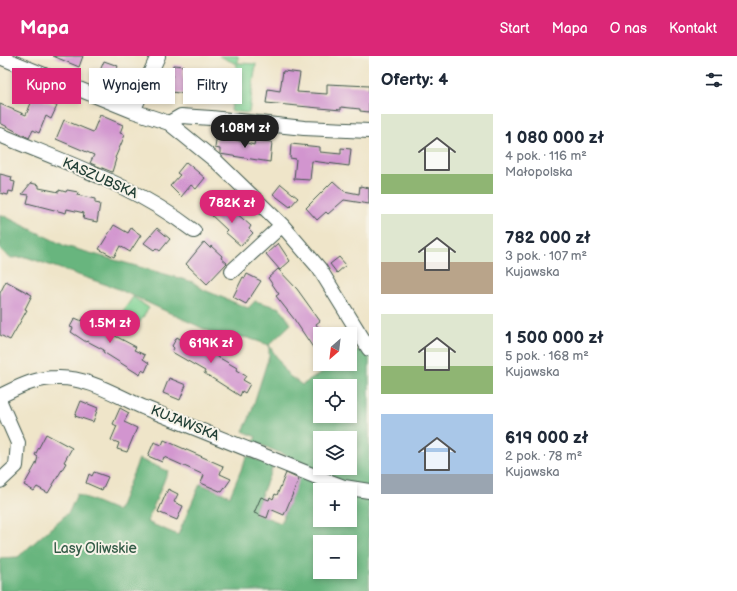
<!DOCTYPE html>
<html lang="pl">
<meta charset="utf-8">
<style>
body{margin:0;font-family:"Balsamiq Sans",sans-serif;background:#f6f6f7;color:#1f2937;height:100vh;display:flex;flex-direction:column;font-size:15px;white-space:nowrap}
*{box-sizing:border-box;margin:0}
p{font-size:13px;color:#747a83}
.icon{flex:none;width:22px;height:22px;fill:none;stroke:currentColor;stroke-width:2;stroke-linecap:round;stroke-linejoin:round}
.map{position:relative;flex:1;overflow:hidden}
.details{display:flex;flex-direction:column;background:#fff;width:368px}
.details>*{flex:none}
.hud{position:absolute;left:12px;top:12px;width:297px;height:36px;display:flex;gap:8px}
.needle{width:26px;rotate:208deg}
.buttons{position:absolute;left:313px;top:271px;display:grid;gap:8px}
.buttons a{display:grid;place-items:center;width:44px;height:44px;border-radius:0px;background:#fff;box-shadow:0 2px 6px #0003;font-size:20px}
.price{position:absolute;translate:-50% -34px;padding:0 9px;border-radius:14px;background:#db2777;color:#fff;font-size:13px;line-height:26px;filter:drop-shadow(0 1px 2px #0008)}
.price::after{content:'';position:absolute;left:50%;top:24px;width:12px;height:9px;margin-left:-6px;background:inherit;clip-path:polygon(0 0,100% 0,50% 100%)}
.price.current{background:#222;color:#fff}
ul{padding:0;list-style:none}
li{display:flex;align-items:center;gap:12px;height:100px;padding:0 12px}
li span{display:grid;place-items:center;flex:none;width:112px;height:80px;border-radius:0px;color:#555}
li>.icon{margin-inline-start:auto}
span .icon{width:48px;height:48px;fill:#fffc;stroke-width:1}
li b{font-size:17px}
h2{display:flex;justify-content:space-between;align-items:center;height:48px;padding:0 12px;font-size:17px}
.tag{padding:0 14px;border-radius:0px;background:#fff;box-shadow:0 2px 6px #0003;font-size:14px;line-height:36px}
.tag.current{background:#db2777;color:#fff}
header{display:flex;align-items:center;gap:24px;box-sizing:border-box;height:56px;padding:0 20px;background:#db2777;color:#fff}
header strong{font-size:19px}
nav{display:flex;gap:22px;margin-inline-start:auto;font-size:14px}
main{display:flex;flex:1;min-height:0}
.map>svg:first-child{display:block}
.green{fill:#81d395;stroke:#508864}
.forest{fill:#68b57e;stroke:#447959;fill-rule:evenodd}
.building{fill:#d295cf}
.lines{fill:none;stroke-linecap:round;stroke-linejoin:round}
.minor-casing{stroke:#3e564a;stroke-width:16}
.minor{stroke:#fff;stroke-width:14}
.labels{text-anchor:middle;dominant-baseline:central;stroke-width:4;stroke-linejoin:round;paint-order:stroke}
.street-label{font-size:14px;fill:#1f3d34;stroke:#f7f3e8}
.park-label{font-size:14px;fill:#335b47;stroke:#f7f3e8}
</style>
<header>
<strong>Mapa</strong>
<nav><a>Start</a><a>Mapa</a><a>O nas</a><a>Kontakt</a></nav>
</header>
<main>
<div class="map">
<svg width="369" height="535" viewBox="0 0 369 535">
<rect width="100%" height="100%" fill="#f7f3e8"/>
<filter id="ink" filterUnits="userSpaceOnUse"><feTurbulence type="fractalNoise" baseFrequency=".025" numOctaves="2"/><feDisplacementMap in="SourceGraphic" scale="8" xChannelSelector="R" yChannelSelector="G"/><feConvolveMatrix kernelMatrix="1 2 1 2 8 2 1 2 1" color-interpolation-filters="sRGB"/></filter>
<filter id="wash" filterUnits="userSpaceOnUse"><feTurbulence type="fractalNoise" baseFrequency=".012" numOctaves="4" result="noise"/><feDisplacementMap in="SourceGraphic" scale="16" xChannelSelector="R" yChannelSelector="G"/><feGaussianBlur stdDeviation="0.9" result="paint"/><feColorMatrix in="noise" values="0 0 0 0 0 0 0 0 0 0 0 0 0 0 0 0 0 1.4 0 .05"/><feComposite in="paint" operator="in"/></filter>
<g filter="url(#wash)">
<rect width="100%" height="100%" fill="#efe5c9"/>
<path class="green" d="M219,0H238V7L256,8L249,57L231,55L237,8Z
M133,241L149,252L139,267L123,255Z"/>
<path class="forest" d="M0,158L65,190L193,226L204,234L248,252L255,245L280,252L291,268L269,289L288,319L302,329L336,308H350V299L360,293L358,290L369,286V535H0V502L18,501L69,456L77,438L118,455L139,403L168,415L147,466L178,479L200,428L230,440L247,400L273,410L254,457L281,467L304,407L254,386L256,381L243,375L249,363L269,300V289L248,282L213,277L116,232L26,201L10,202L0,193ZM320,330H350V360H320ZM320,382H350V412H320ZM320,434H350V464H320ZM320,486H350V516H320Z"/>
<g id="blocks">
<path class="building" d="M53,0H83L79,11Z
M104,5L118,10L116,14L137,23L132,36L103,24V22L100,21L102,18L99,17Z
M173,9L184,10L183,23L227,28L225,38L220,37L219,43L165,35L167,20L172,21Z
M283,15L300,17L297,36L327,38V28L369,30V56L360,55V53L341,51V54L266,47L268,33L280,35Z
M34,40L57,50L51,63L46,60L39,77L33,74L29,82L0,67V48L26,59Z
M100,59L123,69L120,77L125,79L115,102L116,103L112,116L90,107L94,99L56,83L64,64L93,76Z
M221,80L254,89L255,84L272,86L270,106L220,98V93L215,92L216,84Z
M291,88L320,91V96L341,98V92L351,93L349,110L312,105L310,124L294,123L296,103L290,102Z
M186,106L205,122L196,133L191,129L181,141L170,130L180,119L177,117Z
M0,118L12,121L11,125L15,126L13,136L9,135L8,139L0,137Z
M333,125L344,135L359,138L360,130L369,132V148L344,144L328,158L326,156L317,164L306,152Z
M31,127L39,129V132L59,136V134L66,136L67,134L78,136L77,139L95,143V147L100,148L97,166L83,163L84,157L67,153L66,157L27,147L29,139L22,138Z
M281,128L298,142L290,151L273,138Z
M221,146L225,151L227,149L251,170L249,173L253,177L241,190L225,176L227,174L210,158Z
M114,169L128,177L131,172L141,179L130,196L120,190L114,201L99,193Z
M157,172L170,183L160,195L156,192L154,194L144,187Z
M204,186L210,192L211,190L222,200L221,202L227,207L207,228L186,208Z
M278,187L290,205L280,214L266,198Z
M339,201L346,209L337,217L330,208Z
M278,213L297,233L320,265L316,268L320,275V302L294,263L276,240L279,238L268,222Z
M247,218L261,225L246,248L233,241L243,221L245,222Z
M6,225L32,239L25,253L27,254L10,284L0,279V237Z
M84,261L94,266L96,264L106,270L104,274L136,291L134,294L145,299L143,303L149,307L145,316L142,314L140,319L103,296L104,294L87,285L86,286L71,276L73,272L70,271L75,262L82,265Z
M186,280L196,286L197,284L208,290L206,294L237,312L236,314L246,320L243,324L250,328L245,337L242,335L240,340L204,317L205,315L172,296L174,292L172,290L177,281L183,285Z
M169,322L186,329L180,344L163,337Z
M81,345L98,352L93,366L75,360Z
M120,352L129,357L124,366L137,372L127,396L117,393L119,387L111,384L117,370L113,368Z
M46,378L72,392L64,406L66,407L48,437L37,431L34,435L24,429L36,408L38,401L35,399Z
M164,384L223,410L220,418L231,423L222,436L201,427L204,419L164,401L162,406L148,400L154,386L162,389Z
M94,416L108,421L102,434L86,427L89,418L92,420Z
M286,417L299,423L284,459L270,453L267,462L254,457L261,441L269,444L270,441L273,443L275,438L277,439Z
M168,433L178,438L174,446L183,450L177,464L158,456Z"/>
</g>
</g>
<g filter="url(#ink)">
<use href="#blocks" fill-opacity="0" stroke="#3e564a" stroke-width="1"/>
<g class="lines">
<g class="minor-casing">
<path id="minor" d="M0,1L133,55L169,67L217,106L282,169L319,212L369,293
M133,55L158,0
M169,67L181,60L211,62L304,72L369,75
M0,79C67,107 136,130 194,175
M232,215L282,169
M0,340C19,331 34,322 57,322C89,321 117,340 145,352C203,375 260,398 317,421L344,431L369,435
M0,346L18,387L16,410L0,425"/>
</g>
<use href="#minor" class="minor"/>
</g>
</g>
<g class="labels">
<g class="street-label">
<text transform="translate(100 122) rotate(24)">KASZUBSKA</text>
<text transform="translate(185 367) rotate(22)">KUJAWSKA</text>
</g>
<g class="park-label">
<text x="95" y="492">Lasy Oliwskie</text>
</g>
</g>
</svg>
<div class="buttons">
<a><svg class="needle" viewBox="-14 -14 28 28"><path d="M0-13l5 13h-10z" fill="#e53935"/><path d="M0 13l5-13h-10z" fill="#747a83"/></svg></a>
<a><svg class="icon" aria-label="locate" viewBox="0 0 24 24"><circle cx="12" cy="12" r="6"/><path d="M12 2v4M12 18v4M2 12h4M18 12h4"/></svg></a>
<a><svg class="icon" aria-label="layers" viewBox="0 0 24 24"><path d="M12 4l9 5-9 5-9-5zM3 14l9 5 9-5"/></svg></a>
<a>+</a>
<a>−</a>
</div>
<b class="price current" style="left:245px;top:93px">1.08M zł</b>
<b class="price" style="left:232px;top:168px">782K zł</b>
<b class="price" style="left:110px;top:288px">1.5M zł</b>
<b class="price" style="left:211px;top:308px">619K zł</b>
<div class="hud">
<a class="tag current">Kupno</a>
<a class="tag">Wynajem</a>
<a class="tag">Filtry</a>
</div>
</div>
<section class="details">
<h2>Oferty: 4<svg class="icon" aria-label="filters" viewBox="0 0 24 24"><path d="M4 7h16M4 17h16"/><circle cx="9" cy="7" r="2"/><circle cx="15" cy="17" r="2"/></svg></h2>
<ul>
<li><span style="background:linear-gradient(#dfe7d0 75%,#8fb573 0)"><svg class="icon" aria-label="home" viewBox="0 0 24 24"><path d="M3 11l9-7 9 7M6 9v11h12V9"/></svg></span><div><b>1 080 000 zł</b><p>4 pok. · 116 m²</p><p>Małopolska</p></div></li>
<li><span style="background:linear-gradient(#dfe7d0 60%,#b9a48a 0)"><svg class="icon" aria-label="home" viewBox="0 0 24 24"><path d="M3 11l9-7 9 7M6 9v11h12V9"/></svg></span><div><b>782 000 zł</b><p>3 pok. · 107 m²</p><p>Kujawska</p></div></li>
<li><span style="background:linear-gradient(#dfe7d0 65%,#8fb573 0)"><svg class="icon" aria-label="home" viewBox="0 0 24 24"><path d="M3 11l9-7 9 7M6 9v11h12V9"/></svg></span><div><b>1 500 000 zł</b><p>5 pok. · 168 m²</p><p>Kujawska</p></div></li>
<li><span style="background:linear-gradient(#a9c7e8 75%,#9aa5b1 0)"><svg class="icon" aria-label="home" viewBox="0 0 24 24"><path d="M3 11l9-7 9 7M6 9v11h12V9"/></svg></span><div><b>619 000 zł</b><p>2 pok. · 78 m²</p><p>Kujawska</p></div></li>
</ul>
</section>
</main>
